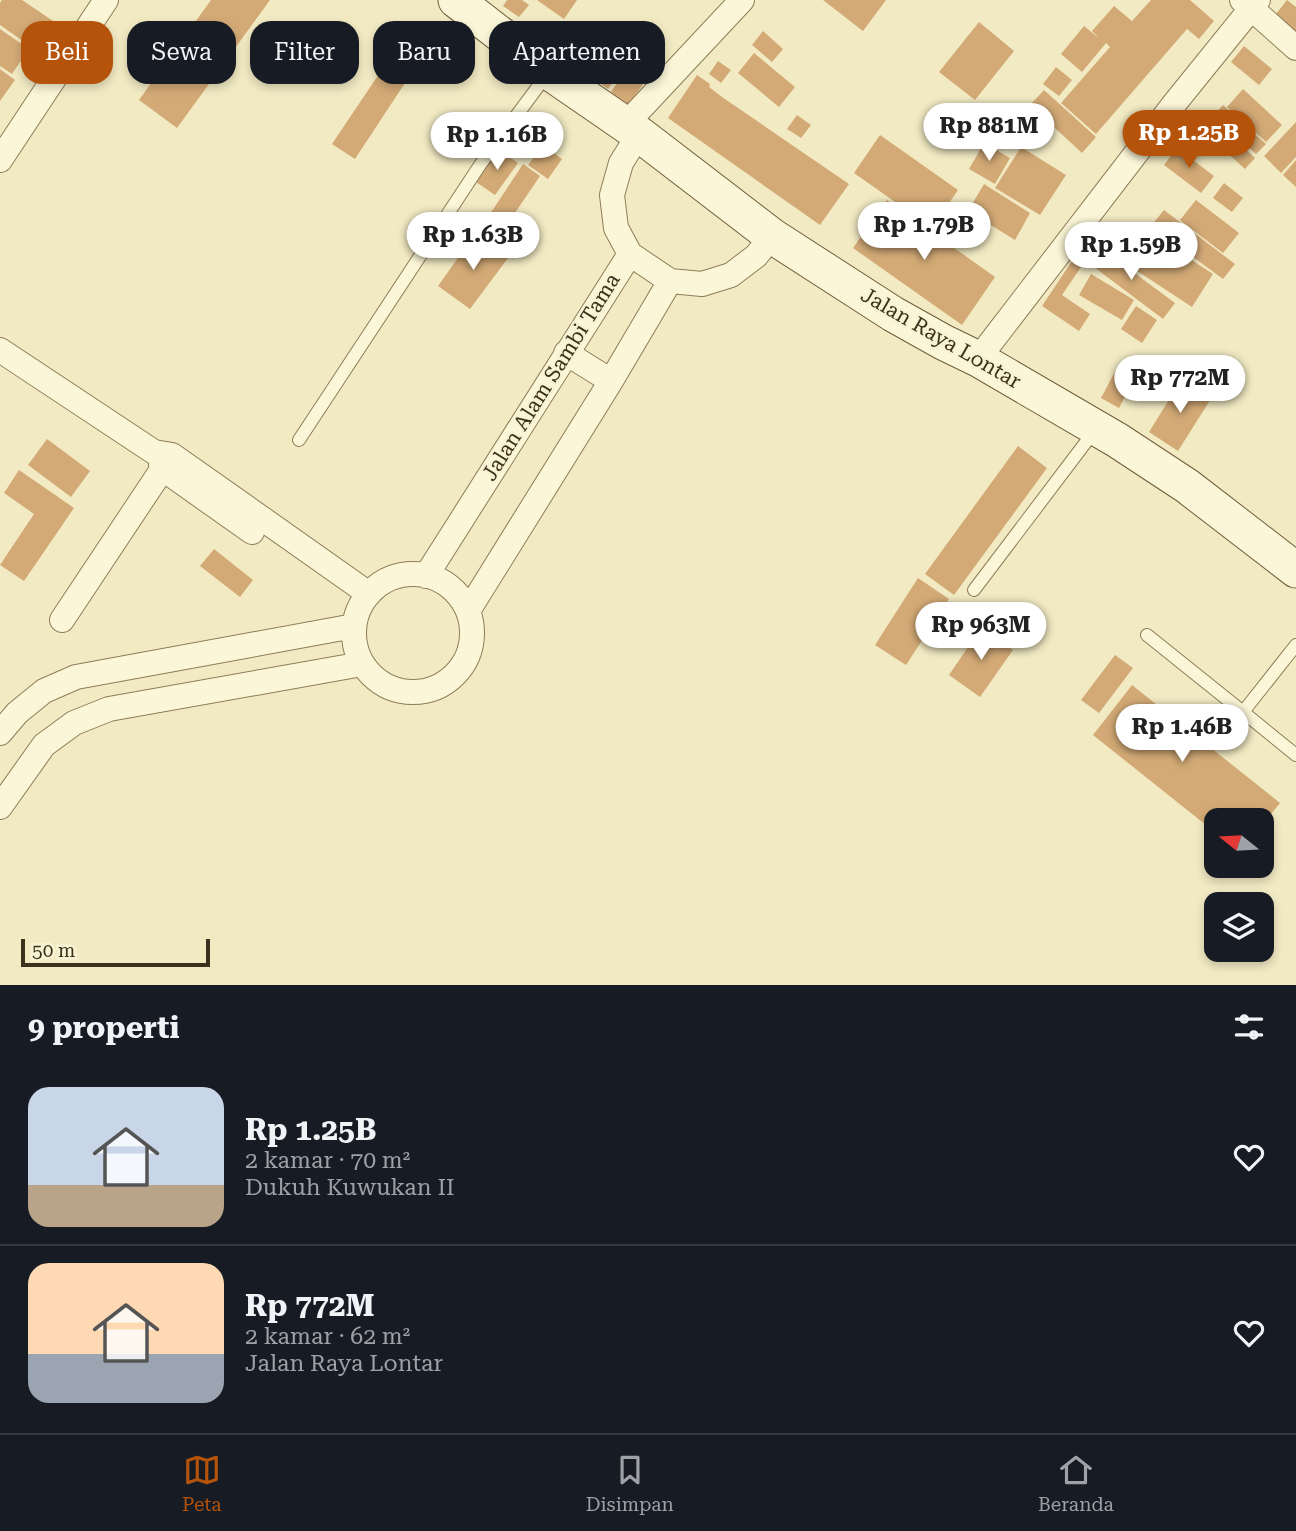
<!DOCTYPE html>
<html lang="id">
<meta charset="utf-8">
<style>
body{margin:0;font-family:"Roboto Serif",serif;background:#242831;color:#f1f3f6;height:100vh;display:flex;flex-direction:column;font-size:26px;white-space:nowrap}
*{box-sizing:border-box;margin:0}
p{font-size:23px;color:#9ea1a6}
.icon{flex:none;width:38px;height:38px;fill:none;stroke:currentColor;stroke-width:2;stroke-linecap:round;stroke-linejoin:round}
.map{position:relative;height:985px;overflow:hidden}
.sheet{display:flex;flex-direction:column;background:#171b24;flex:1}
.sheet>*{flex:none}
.banner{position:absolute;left:21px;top:21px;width:700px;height:63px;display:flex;gap:14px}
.needle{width:46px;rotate:288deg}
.buttons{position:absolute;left:1204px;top:808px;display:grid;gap:14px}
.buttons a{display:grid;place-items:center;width:70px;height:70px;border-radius:14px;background:#171b24;box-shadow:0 4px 10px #0003;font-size:35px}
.scale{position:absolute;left:21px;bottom:18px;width:189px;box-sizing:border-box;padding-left:7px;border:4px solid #3d311d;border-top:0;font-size:19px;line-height:24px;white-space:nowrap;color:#3d311d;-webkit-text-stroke:5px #f8f3d3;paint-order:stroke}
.price{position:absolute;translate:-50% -60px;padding:0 16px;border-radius:24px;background:#fff;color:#222;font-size:23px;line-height:46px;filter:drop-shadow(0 2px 4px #0008)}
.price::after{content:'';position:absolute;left:50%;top:42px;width:21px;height:16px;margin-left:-10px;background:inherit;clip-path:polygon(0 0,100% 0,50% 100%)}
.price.current{background:#b45309;color:#fff}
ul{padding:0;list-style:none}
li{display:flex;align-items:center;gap:21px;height:175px;padding:0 28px}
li+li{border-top:2px solid #363941}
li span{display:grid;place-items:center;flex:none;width:196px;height:140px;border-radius:21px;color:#555}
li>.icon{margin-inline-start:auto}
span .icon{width:84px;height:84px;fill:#fffc;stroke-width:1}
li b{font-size:30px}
h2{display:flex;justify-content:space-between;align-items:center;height:84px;padding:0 28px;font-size:30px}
.tag{padding:0 24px;border-radius:21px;background:#171b24;box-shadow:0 4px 10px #0003;font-size:24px;line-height:63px}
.tag.current{background:#b45309;color:#fff}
.tabs{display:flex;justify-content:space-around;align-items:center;height:98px;border-top:2px solid #363941;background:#171b24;font-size:19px;color:#9ea1a6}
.tabs a{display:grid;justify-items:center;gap:4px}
.tabs .current{color:#b45309}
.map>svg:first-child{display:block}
.building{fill:#d3aa76}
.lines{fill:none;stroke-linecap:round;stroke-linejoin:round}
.lane-casing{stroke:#8e7c58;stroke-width:14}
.street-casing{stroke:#8e7c58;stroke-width:26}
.secondary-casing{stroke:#705d3b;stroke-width:37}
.lane{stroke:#fbf6d7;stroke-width:12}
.street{stroke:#fbf6d7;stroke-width:24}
.secondary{stroke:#fbf6d7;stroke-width:35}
.labels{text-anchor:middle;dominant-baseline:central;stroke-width:5;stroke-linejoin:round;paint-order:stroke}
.street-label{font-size:21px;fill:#3d311d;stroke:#f8f3d3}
</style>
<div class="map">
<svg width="1296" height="985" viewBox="0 0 1296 985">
<rect width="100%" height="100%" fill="#f2eac3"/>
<path class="building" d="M2,0H22L56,23L37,51L0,25V3Z
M211,0H270L177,128L139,100Z
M507,0H522L529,5L519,17L503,6Z
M537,0H577L564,19Z
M823,0H886L863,31Z
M1151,0H1190L1214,21L1199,39L1187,29L1096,134L1061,103L1110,47L1106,43L1082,72L1061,54L1084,26L1100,39L1092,31L1114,6L1132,21Z
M1287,0L1296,7V40L1272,19Z
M979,22L1014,51L975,100L939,72Z
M578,26L591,35L571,65L558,57Z
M0,29L29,49L12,74L0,66Z
M763,31L783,49L772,62L752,45Z
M622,34L639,46L608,89L592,77Z
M596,37L609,46L588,77L575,69Z
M643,45L661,57L629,105L611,92Z
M1244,46L1272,69L1259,85L1231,62Z
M754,53L795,87L779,107L738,73Z
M718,61L731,70L721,83L709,74Z
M1056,67L1072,80L1059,96L1043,84Z
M383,68L405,83L355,159L332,144Z
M0,69L15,80L0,101Z
M697,75L710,84L709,87L722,97L849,184L820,225L668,118Z
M1243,89L1282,125L1266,142L1227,107Z
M1044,90L1096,137L1082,153L1030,105Z
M1223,105L1266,144L1256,154L1214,115Z
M1205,111L1255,158L1245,169L1194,123Z
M797,115L811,125L801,138L787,129Z
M1296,122V157L1281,173L1264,156Z
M880,135L958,190L932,228L854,173Z
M984,143L1010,158L995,184L969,169Z
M543,145L562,159L548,179L528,165Z
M1021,147L1066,175L1040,215L995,188Z
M1177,148L1214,176L1201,193L1164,165Z
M499,149L518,163L495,195L476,182Z
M1296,160V187L1283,175Z
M523,164L540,176L496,241L480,229Z
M1224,183L1243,198L1232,212L1213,198Z
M984,184L1030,213L1015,240L968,211Z
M887,200L995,277L962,325L853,248Z
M1196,200L1239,233L1223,253L1180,220Z
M1164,210L1235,264L1223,279L1151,226Z
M1146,230L1213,274L1192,307L1125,263Z
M475,234L508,258L470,309L438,286Z
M1098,246L1175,303L1163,319L1086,261Z
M1072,261L1081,267L1062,295L1090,314L1079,331L1042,306Z
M1091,274L1134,300L1122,320L1079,295Z
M1136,306L1157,320L1142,343L1121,329Z
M1117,368L1135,378L1119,408L1101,398Z
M1182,379L1212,397L1178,451L1149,432Z
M47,439L90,471L71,497L28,465Z
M1018,446L1047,468L954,595L925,574Z
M19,470L74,508L24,581L0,565L34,514L4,493Z
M214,549L253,580L240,597L200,566Z
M918,578L949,599L906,665L875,645Z
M981,628L1013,650L980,697L949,675Z
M1115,655L1133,668L1099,713L1081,700Z
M1132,685L1280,803L1262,825V821H1216V833L1093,735Z"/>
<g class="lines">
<g class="lane-casing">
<path id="lane" d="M299,440L480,165L548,73
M974,590L1086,442L1095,432
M1147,635L1243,712
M1296,645L1243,712L1296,755"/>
</g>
<g class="street-casing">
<path id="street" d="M1242,0L1296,48
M626,124L742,0
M639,134L621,163L612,195L616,228L630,254L670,281L702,284L731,275L756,256L772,236
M0,160L106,0
M0,350L154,452L172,455L369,594
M566,353L611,381
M978,359L1174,104L1258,0
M161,465L163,469L252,532
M354 633a59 59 0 1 1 118 0a59 59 0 1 1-118 0Z
M426,576L630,254
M468,611L611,381L670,281
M62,620L171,456
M0,733L17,713L44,691L76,677L354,626
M0,807L44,745L74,723L109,709L362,664"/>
</g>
<g class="secondary-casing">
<path id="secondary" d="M456,0L549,72L639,134L772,236L893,314L943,342L978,359L1117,440L1187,486L1296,570"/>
</g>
<use href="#lane" class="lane"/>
<use href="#street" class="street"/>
<use href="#secondary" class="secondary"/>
</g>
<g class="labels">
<g class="street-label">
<text transform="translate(941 338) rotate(30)">Jalan Raya Lontar</text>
<text transform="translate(551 377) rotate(-58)">Jalan Alam Sambi Tama</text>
</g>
</g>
</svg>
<div class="buttons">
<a><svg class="needle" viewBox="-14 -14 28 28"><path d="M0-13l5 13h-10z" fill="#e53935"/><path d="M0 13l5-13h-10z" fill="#9ea1a6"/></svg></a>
<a><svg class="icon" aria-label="layers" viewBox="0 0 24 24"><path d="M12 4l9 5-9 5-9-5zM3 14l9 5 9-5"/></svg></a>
</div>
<div class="scale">50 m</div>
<b class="price" style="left:989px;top:163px">Rp 881M</b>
<b class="price current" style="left:1189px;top:170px">Rp 1.25B</b>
<b class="price" style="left:497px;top:172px">Rp 1.16B</b>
<b class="price" style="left:924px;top:262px">Rp 1.79B</b>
<b class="price" style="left:473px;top:272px">Rp 1.63B</b>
<b class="price" style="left:1131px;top:282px">Rp 1.59B</b>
<b class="price" style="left:1180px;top:415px">Rp 772M</b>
<b class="price" style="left:981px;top:662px">Rp 963M</b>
<b class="price" style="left:1182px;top:764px">Rp 1.46B</b>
<div class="banner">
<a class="tag current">Beli</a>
<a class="tag">Sewa</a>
<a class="tag">Filter</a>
<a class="tag">Baru</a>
<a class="tag">Apartemen</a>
</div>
</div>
<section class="sheet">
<h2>9 properti<svg class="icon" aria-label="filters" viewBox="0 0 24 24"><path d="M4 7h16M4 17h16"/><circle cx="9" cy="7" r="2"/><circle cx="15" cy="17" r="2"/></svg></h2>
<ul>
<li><span style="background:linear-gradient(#c9d6e8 70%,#b9a48a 0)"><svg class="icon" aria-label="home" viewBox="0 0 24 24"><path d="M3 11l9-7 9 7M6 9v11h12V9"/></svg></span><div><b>Rp 1.25B</b><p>2 kamar · 70 m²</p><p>Dukuh Kuwukan II</p></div><svg class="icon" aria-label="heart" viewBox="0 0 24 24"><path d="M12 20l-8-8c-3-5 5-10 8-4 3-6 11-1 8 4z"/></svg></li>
<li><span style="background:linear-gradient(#ffd9b3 65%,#9aa5b1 0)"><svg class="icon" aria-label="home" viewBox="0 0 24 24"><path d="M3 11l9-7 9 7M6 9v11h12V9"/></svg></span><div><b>Rp 772M</b><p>2 kamar · 62 m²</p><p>Jalan Raya Lontar</p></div><svg class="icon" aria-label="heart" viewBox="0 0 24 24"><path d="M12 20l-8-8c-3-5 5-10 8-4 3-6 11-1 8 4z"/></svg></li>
</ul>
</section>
<nav class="tabs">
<a class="current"><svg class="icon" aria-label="map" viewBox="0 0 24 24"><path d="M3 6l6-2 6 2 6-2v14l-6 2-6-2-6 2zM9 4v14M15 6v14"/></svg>Peta</a>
<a><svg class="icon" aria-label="saved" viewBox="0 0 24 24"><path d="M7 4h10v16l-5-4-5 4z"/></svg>Disimpan</a>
<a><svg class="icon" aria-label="home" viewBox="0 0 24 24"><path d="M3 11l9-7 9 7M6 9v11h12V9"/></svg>Beranda</a>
</nav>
